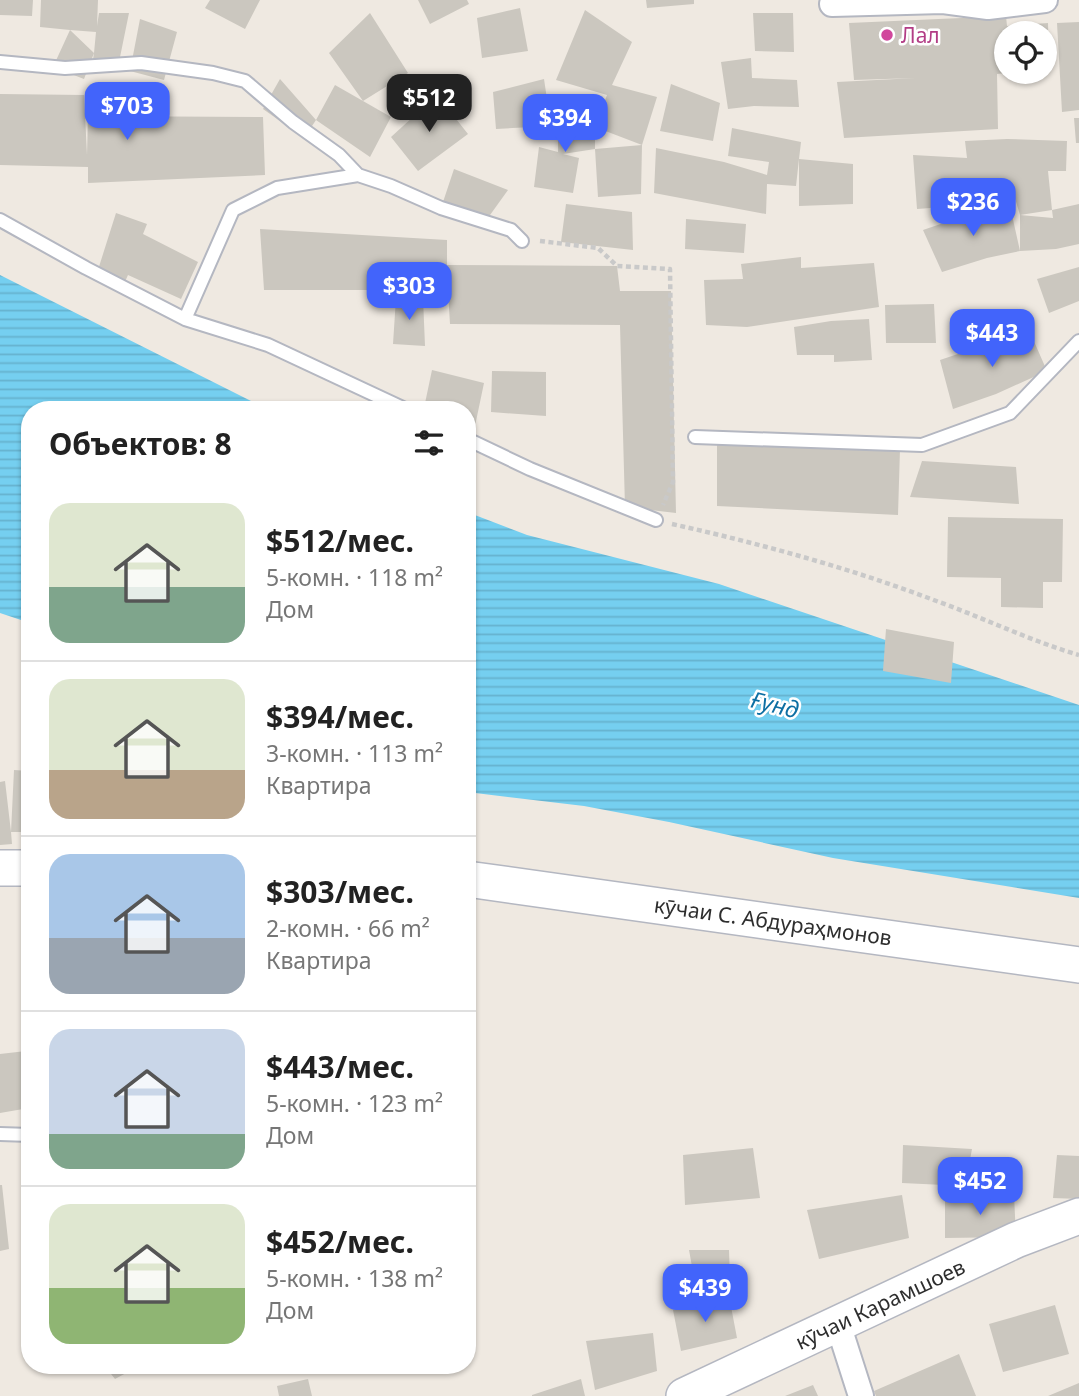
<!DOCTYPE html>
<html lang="ru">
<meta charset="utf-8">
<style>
body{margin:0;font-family:"Noto Sans",sans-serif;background:#f6f6f6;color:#222;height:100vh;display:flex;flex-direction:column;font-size:26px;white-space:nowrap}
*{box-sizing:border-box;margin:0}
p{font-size:23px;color:#767676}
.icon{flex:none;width:38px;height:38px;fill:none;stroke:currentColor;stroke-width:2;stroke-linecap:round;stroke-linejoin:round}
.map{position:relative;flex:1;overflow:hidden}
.sheet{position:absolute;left:21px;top:401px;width:455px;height:973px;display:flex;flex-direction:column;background:#fff;border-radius:28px;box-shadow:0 2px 5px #0004}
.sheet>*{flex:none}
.buttons{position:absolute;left:994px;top:21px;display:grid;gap:14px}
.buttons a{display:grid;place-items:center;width:63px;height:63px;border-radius:50%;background:#fff;box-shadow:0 2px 5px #0004;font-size:35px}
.price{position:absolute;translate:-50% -60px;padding:0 16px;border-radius:14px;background:#4264fb;color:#fff;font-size:23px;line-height:46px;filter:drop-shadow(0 2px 4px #0008)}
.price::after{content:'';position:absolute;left:50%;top:42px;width:21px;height:16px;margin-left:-10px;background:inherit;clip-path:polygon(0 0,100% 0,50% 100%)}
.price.on{background:#222;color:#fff}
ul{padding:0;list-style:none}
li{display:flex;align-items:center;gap:21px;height:175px;padding:0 28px}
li+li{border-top:2px solid #e0e0e0}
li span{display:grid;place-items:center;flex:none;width:196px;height:140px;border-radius:21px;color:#555}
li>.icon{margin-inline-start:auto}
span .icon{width:84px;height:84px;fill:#fffc;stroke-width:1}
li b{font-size:30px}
h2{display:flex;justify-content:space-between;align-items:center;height:84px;padding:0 28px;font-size:30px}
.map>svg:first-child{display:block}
.water{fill:url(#water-rules)}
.building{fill:#cbc7bf;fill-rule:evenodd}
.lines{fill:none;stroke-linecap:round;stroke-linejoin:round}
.lane-casing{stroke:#b4b7c1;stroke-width:16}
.street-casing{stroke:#b4b7c1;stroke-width:28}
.secondary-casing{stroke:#b4b7c1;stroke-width:38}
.path{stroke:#c9c9c9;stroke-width:4.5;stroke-dasharray:5 3.5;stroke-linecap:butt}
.lane{stroke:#fff;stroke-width:12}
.street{stroke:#fff;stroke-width:24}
.secondary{stroke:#fff;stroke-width:35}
.hotel-dot{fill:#d1479c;stroke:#fff;stroke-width:2.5}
.labels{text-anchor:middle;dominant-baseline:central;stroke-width:5;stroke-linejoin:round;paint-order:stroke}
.hotel-label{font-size:21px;fill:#b23c85;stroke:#fff;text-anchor:start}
.street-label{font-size:21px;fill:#2e2e2e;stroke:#fff}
.water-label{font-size:23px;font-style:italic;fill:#0d6fa3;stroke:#fff}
</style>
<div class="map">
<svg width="1079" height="1396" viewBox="0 0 1079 1396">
<defs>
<pattern id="water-rules" width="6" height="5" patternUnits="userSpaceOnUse" patternTransform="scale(1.75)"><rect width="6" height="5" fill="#75cff0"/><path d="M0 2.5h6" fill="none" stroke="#66b2ce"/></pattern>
</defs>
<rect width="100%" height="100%" fill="#efe9e1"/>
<path class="water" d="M0,275L267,409L30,410V623L0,613Z
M467,512L527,535L719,584L1079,705V898L833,858L669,822L584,806L467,792Z"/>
<path class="building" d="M0,0H33L32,16L0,15Z
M41,0H98L97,26L99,13H129L119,62L92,67L94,53L84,79L53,67L70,30L94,53L96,32L70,30L40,27Z
M210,0H260L245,29L205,8Z
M418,0H467L469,4L430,24Z
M646,0H694V4L647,8Z
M520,8L528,51L482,58L477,18Z
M585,10L632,42L612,85L657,97L642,145L595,127L607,95L556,80Z
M370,13L408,73L363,101L329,53Z
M753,13H793L794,52L755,51Z
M1006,16L1007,26L1048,23L1049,68L1045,69V33H1006V73L997,74L998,129L844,138L837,82L916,78L854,80L849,23Z
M140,19L177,32L164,80L130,71Z
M1079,22V110L1062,112L1057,23Z
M751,58L752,78L797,80L799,107L754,106L728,109L721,62Z
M280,79L316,120L304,138L263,109Z
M544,79L551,126L496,129L493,92Z
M671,84L720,103L713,141L660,131Z
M335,85L391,117L370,157L316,120Z
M0,94L84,95L87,155L88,116L263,117L265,175L88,183V167L0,165Z
M437,95L468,134L418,171L391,137Z
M595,115V149L563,154L579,158L573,193L534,187L539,147L558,152V116Z
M1074,118H1079V143H1076Z
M732,128L801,142L799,159L853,164V204L799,206V159L796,186L767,184L766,214L654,193L656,148L724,162L767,175L769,162L728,156Z
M1007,139L1067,141L1066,171H1048L1052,210L1079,204V244L1056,249L1020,251V215L1014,195L970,196V205L917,209L913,155L967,158L965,141ZM1052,210L1053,218L1020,215Z
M642,145L641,194L598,197L595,149Z
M454,169L508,190L485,222L441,208Z
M566,204L632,212L633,250L561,242Z
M1010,206L1020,251L987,258L942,272L923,230L973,213Z
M116,213L147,224L143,234L198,262L181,299L128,275L123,286L97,273Z
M686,219L746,224L744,253L685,249Z
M260,229L447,240V265L617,266L620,291H671L676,513L625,507L620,325L450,324L447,275V290H264Z
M801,257V268L874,263L879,307L747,327L706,325L704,280L743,279L741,264Z
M1079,267V301L1049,313L1037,279Z
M396,298H423L425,346L393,344Z
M934,304L936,343H886L885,305Z
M869,319L872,360L834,362V355H797L794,327L831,321Z
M1029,330L1047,371L996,394L953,409L940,360Z
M432,370L484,383L475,426L467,423V410L424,408Z
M492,371L546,372V416L491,412Z
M785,444L900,449L898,515L717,506V445Z
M922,461L1016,467L1019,504L910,497Z
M948,517L1063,519L1062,582H1043V608L1001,607V578L947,577Z
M886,629L954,642L951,683L883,671Z
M14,770L30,771V832H11L12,844L0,845V782L5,781L11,832Z
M26,1051L29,1108L0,1113V1054Z
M903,1145L972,1149L965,1186L902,1183Z
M753,1148L760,1198L685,1205L683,1155Z
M1057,1155L1079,1156V1199L1053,1198Z
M0,1185H2L9,1249L0,1251Z
M902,1195L909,1238L819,1259L807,1210Z
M1014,1195L1016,1237L945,1238V1198Z
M689,1250H729L730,1279L695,1283Z
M729,1296L737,1338L681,1351L673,1310Z
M1055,1305L1069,1354L1003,1372L989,1324Z
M653,1333L657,1371L595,1390L586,1341Z
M959,1354L976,1396H876L874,1391Z
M104,1365H141L115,1379Z
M308,1379L312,1396H279L277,1386Z
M581,1379L585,1396H532V1395Z
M1079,1383V1396H1048Z
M813,1385L818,1396H785Z"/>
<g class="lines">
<g class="lane-casing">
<path id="lane" d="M0,62L65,68L141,63L213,73L245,81L293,122L339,155L358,175
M0,220L86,268L185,319L268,345L407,410
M185,319L233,210L277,188L358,175L391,186L441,208L511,230L522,241
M695,437L922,445L1010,413L1079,341
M467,439L530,469L656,520
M0,1134L30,1135"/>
</g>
<g class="street-casing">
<path id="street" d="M832,4L943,1L988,7L1045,0
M838,1324L861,1396"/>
</g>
<g class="secondary-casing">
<path id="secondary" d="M0,868H30
M467,879L1079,965
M684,1396L1016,1240L1079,1216"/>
</g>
<path class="path" d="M540,241L598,248L617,266L670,269L673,482L663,505
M672,524C762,544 853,569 939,602C986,619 1031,641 1079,655"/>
<use href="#lane" class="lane"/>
<use href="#street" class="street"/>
<use href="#secondary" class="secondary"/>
</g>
<circle class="hotel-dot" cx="887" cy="35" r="7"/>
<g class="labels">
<g class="hotel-label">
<text x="901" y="35">Лал</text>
</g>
<g class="street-label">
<text transform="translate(773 921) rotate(8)">кӯчаи С. Абдураҳмонов</text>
<text transform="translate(880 1304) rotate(-25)">кӯчаи Карамшоев</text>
</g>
<g class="water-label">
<text transform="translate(775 704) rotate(14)">Ғунд</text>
</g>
</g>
</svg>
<div class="buttons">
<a><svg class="icon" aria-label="locate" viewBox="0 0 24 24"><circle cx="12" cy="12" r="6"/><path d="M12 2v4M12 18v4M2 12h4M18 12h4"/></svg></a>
</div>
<b class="price on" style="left:429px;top:134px">$512</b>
<b class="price" style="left:127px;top:142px">$703</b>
<b class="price" style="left:565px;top:154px">$394</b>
<b class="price" style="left:973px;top:238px">$236</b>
<b class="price" style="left:409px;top:322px">$303</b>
<b class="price" style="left:992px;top:369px">$443</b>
<b class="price" style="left:980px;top:1217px">$452</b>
<b class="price" style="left:705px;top:1324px">$439</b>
<section class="sheet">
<h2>Объектов: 8<svg class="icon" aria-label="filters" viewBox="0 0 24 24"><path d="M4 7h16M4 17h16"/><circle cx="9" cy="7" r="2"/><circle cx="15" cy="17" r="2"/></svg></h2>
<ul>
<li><span style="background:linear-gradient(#dfe7d0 60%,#7fa58c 0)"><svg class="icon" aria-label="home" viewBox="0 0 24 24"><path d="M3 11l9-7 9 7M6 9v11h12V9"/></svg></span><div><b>$512/мес.</b><p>5-комн. · 118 m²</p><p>Дом</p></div></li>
<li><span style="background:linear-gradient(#dfe7d0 65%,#b9a48a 0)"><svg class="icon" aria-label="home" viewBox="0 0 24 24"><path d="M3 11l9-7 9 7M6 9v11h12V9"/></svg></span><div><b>$394/мес.</b><p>3-комн. · 113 m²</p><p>Квартира</p></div></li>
<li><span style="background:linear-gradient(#a9c7e8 60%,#9aa5b1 0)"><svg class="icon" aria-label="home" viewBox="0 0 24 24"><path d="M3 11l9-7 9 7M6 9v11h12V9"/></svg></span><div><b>$303/мес.</b><p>2-комн. · 66 m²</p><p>Квартира</p></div></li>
<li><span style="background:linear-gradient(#c9d6e8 75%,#7fa58c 0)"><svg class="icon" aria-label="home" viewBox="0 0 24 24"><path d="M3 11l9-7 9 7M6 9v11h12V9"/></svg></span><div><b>$443/мес.</b><p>5-комн. · 123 m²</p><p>Дом</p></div></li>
<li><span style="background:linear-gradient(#dfe7d0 60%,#8fb573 0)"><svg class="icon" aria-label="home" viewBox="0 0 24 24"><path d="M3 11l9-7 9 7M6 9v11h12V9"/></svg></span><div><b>$452/мес.</b><p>5-комн. · 138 m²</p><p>Дом</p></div></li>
</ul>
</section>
</div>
